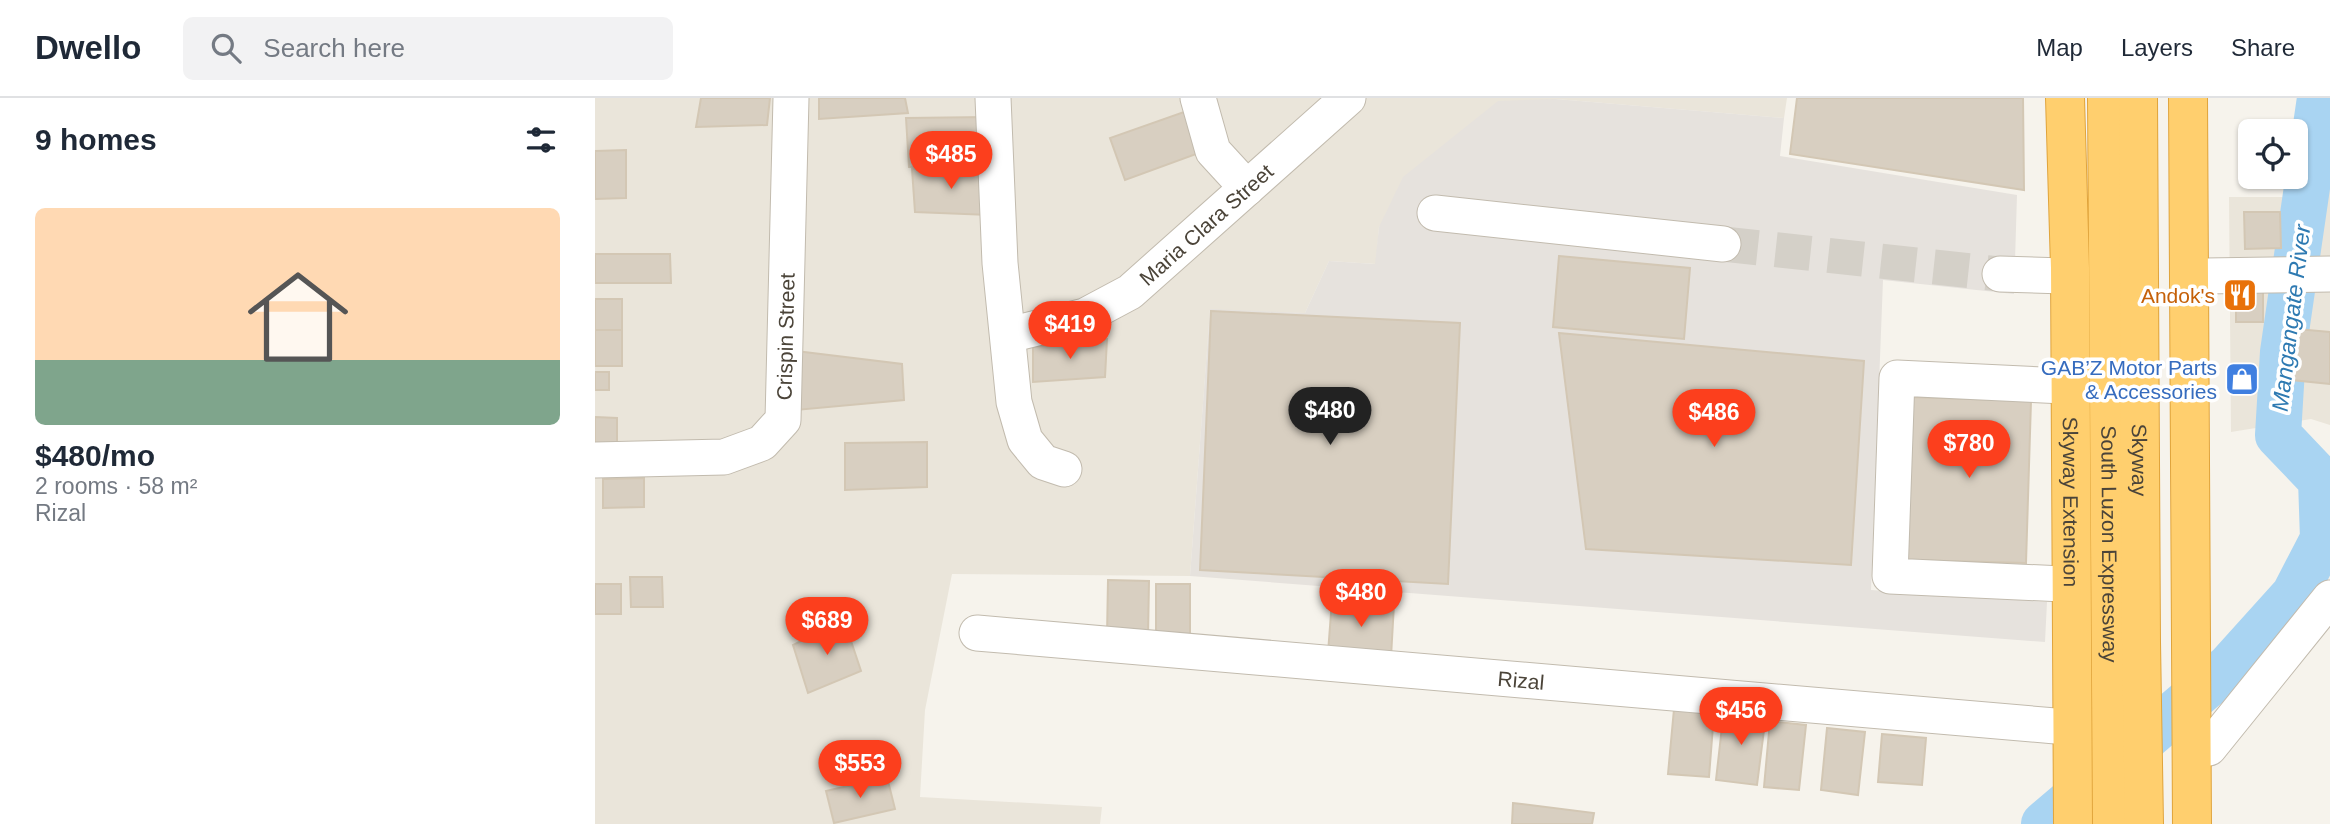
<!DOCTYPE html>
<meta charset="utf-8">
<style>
body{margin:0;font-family:Arial,sans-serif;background:#f2f2f3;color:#1f2937;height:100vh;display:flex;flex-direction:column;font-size:26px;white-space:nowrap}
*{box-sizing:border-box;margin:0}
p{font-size:23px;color:#747a83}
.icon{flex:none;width:38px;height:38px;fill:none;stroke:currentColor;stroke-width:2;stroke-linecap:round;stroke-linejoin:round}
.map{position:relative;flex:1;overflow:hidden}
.sheet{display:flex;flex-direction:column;background:#fff;width:595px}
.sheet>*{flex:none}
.buttons{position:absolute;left:1643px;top:21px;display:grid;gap:14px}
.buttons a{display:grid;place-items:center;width:70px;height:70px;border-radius:10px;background:#fff;box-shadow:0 2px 5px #0004;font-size:35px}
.price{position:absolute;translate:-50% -60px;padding:0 16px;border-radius:24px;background:#fc3f1d;color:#fff;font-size:23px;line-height:46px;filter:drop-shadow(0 2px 4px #0008)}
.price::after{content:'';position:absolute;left:50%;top:42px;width:21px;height:16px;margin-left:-10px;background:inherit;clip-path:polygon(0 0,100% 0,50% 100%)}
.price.current{background:#222;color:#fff}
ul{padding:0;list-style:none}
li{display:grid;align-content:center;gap:14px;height:371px;padding:0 35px}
li span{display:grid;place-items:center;height:217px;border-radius:10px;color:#555}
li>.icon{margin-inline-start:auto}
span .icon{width:126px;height:126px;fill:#fffc;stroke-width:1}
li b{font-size:30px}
h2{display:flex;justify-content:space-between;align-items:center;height:84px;padding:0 35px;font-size:30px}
header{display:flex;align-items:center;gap:42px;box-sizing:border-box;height:98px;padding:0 35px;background:#fff;border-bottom:2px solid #e0e1e3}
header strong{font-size:33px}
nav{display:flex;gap:38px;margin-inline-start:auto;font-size:24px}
.search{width:490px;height:63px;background:#f2f2f3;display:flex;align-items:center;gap:18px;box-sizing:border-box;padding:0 24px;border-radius:10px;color:#747a83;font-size:26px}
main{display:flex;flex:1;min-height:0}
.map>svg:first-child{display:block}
.residential{fill:#eae5da}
.industrial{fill:#e6e2dd}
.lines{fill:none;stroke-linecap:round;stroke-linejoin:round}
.river{stroke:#a9d4f2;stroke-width:46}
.building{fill:#d8cfc1;stroke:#d3c7b4;stroke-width:2}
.minor-tunnel{stroke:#d4d0c8;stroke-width:35;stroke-dasharray:35 18;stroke-linecap:butt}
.minor-casing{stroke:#c2bbae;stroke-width:37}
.highway-casing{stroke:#e0a43c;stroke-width:40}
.minor{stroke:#fff;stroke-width:35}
.highway{stroke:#ffcf6e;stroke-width:38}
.labels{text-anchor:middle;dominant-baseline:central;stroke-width:7;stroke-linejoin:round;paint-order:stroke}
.street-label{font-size:21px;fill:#4b4439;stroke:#fff}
.food-label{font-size:21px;fill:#c56008;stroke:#fff;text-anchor:end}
.shop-label{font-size:21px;fill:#366cbe;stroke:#fff;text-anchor:end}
.water-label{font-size:23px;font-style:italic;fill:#2e7ab2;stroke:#fff}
</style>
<header>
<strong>Dwello</strong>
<div class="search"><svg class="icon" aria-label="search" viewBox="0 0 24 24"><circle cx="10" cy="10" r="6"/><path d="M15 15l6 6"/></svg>Search here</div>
<nav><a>Map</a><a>Layers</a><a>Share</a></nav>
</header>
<main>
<section class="sheet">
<h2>9 homes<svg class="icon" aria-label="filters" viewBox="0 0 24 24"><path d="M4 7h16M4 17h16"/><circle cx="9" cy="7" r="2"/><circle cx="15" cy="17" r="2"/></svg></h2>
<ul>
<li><span style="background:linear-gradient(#ffd9b3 70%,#7fa58c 0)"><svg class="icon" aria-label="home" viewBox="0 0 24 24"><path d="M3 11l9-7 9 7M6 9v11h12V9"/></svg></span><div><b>$480/mo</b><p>2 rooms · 58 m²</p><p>Rizal</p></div></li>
</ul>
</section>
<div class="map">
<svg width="1735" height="726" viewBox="0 0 1735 726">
<rect width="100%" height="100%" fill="#f6f3ec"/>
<path class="residential" d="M0,0H1192L1189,20L961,1L784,129L781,166L734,163L710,215L615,212L595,478L357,476L330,612L325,699L507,709L505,726H0Z
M1735,17V327L1716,321L1636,334L1634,99H1728Z"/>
<path class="industrial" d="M961,1L1189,20L1185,58L1422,97L1419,196L1288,182L1276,492L1452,504L1450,544L595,478L615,211L710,215L734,163L780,166L784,129L808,79L903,3Z"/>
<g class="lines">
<path class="river" d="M1449,726L1635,568L1699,497L1728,441L1726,382L1683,337L1688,254L1725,0"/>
</g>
<path class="building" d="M106,0H175L172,27L101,29Z
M224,0H310L313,15L224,21Z
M1202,0H1428L1429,92L1195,56Z
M589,14L604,55L530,82L515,40Z
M392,19L394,69H314L311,20Z
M31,52V100L0,101V53Z
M317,71H392L394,117L320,114Z
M1649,114H1685L1686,150L1650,151Z
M0,156H75L76,185H0Z
M964,158L1095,170L1089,241L958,229Z
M1641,190H1668V224H1641Z
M0,201H27V232H0Z
M616,213L865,225L853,486L605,472Z
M1702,231L1735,234V286L1697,282Z
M0,232H27V268H0Z
M964,235L1269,263L1256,467L991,451Z
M512,241L510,279L438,284V249Z
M201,253L307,266L309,302L201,312Z
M0,274H14V292H0Z
M1316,299L1436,303L1431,465L1312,462Z
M0,319L22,320V349H0Z
M332,344V389L250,392V345Z
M49,380V409L8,410V381Z
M35,479H67L68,509H36Z
M513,482L554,483L553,539L512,538Z
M0,486H26V516H0Z
M561,486H595V538H561Z
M737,502L799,506L796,559L733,555Z
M249,522L266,573L213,595L198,547Z
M1079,611L1119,615L1114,679L1073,676Z
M1129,611L1171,616L1162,687L1121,682Z
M1175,623L1211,627L1204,692L1169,689Z
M1232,630L1270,634L1263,697L1226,692Z
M1287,636L1331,640L1327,687L1283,684Z
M292,679L300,711L239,725L231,693Z
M918,705L999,715L997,726H917Z"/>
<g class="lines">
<path class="minor-tunnel" d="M1128,146L1405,176"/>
<g class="minor-casing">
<g id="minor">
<path d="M398,0L405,165L419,304L430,342L448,364L469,371"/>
<path d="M603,0L618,53L652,90"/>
<path d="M840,115L1128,146"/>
<path d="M1405,176L1469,178"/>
<path d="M1610,178L1735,176"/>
<path id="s1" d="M414,237L490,218L535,194L753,0"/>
<path id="s2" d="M0,362L129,359L167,345L188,322L196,0"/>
<path d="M1468,486L1295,478L1302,280L1469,288"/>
<path id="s3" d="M382,535L1472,629"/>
<path d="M1614,650L1735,500"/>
</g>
</g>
<g class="highway-casing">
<g id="highway">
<path id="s4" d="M1470,0L1475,170L1478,726"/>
<path id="s5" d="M1512,0L1517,726"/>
<path id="s6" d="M1543,0L1546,544L1549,726"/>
<path d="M1593,0L1597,726"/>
</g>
</g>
<use href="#minor" class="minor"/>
<use href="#highway" class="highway"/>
</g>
<defs>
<g id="restaurant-square" transform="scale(1.75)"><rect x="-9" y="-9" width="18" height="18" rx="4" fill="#e8710a" stroke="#fff"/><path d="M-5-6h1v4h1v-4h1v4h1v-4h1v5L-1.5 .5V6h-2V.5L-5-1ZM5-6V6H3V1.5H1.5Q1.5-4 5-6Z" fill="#fff"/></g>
<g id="shop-square" transform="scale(1.75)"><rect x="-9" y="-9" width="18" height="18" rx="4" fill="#3f7fe0" stroke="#fff"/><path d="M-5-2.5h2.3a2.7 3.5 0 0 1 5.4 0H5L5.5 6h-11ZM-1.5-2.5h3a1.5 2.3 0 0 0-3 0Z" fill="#fff"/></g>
</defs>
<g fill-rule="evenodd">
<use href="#restaurant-square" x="1645" y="197"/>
<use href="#shop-square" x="1647" y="281"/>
</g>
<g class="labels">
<g class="street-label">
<text stroke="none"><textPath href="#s1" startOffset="231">Maria Clara Street</textPath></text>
<text stroke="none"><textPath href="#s2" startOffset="284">Crispin Street</textPath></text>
<text stroke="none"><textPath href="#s6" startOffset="362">Skyway</textPath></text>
<text stroke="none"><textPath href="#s4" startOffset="404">Skyway Extension</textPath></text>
<text stroke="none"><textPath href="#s5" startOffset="446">South Luzon Expressway</textPath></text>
<text stroke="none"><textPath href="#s3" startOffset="546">Rizal</textPath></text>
</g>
<g class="food-label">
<text x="1620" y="197">Andok's</text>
</g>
<g class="shop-label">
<text x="1622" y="269">GAB’Z Motor Parts<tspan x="1622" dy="24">&amp; Accessories</tspan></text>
</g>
<g class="water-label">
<text transform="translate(1696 220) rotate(-83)">Mangangate River</text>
</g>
</g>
</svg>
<div class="buttons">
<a><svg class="icon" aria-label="locate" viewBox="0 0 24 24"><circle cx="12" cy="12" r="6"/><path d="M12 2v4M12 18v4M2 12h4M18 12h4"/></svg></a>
</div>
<b class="price" style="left:356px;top:93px">$485</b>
<b class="price" style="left:475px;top:263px">$419</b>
<b class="price current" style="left:735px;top:349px">$480</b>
<b class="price" style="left:1119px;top:351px">$486</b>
<b class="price" style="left:1374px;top:382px">$780</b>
<b class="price" style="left:766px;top:531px">$480</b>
<b class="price" style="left:232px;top:559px">$689</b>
<b class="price" style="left:1146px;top:649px">$456</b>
<b class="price" style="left:265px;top:702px">$553</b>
</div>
</main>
